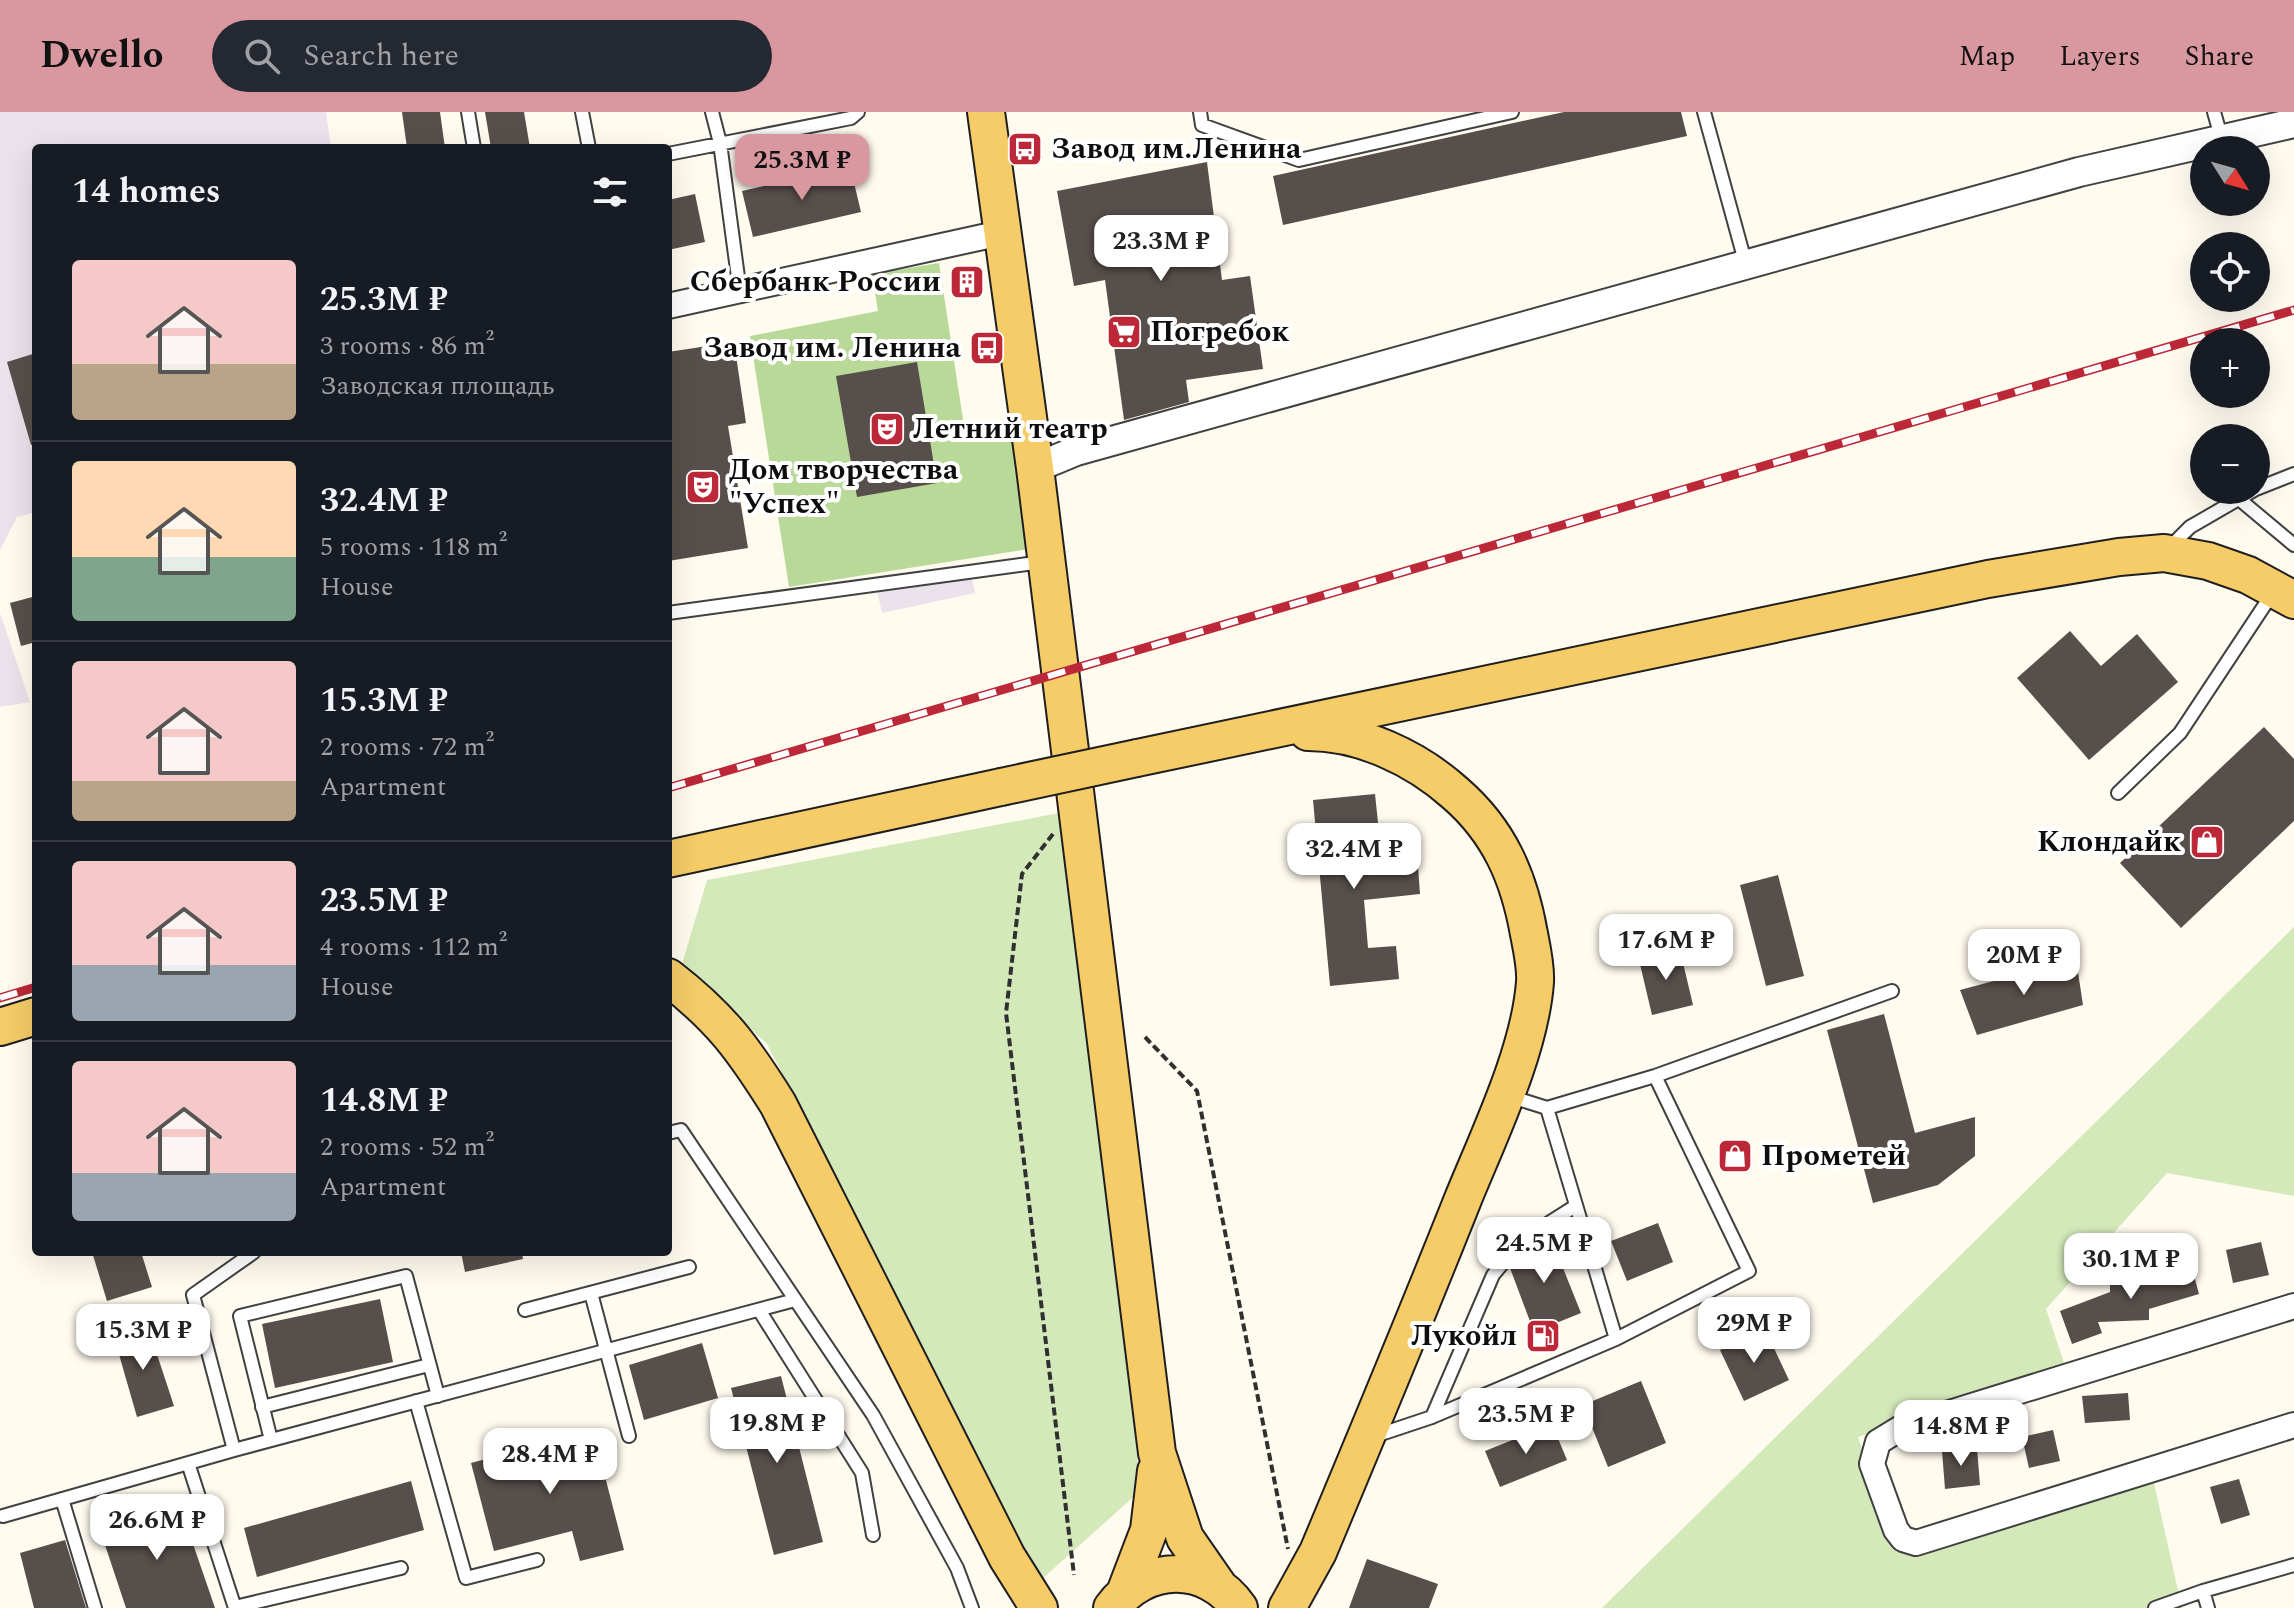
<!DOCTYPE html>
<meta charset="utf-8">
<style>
body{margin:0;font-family:Spectral,serif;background:#242831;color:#f1f3f6;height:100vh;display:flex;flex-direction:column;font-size:30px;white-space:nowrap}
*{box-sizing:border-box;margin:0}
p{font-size:26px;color:#9ea1a6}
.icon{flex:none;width:44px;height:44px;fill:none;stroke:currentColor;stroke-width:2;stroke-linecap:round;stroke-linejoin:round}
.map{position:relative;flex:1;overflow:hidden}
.details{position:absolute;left:32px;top:32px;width:640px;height:1112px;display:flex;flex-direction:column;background:#171b24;border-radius:8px;box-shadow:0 8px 32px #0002}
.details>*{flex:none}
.needle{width:52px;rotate:127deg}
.buttons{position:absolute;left:2190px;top:24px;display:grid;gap:16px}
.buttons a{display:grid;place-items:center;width:80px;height:80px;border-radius:50%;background:#171b24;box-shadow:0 8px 32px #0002;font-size:40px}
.price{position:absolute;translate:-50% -68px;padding:0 18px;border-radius:16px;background:#fff;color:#222;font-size:26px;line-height:52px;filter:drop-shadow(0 2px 4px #0008)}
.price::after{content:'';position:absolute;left:50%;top:48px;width:24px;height:18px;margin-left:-12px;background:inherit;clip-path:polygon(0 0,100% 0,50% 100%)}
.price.active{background:#d998a0;color:#111}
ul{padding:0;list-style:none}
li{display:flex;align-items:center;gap:24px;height:200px;padding:0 40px}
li+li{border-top:2px solid #363941}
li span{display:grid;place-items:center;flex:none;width:224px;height:160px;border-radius:8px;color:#555}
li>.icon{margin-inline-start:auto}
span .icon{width:96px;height:96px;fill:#fffc;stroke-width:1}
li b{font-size:34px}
h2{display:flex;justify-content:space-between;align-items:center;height:96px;padding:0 40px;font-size:34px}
header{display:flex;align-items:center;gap:48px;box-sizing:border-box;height:112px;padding:0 40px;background:#d998a0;color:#111}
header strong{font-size:38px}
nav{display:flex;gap:44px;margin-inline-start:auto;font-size:28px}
.search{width:560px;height:72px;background:#242831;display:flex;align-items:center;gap:20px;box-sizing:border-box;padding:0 28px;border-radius:44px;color:#9ea1a6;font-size:30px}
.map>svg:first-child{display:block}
.industrial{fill:#ebe3ec}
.green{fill:#d4e9ba}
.forest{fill:#b9d999}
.building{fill:#574f4b}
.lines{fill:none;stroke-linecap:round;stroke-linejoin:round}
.service-casing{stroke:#414141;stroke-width:16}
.minor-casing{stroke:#414141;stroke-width:28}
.tertiary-casing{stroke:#414141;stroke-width:32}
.primary-casing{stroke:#1f1f1f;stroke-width:40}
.path{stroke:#303030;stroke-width:4;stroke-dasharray:8 4;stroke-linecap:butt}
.service{stroke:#fff;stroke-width:12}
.minor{stroke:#fff;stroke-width:24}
.tertiary{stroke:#fff;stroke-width:28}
.primary{stroke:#f6cc68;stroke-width:36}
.rail-casing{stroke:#bc2837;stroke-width:9}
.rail{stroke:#fff;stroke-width:6;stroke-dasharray:18;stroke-linecap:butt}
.primary-bridge-casing{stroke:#1f1f1f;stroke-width:40;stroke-linecap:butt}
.primary-bridge{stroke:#f6cc68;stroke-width:36}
.labels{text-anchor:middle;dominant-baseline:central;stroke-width:8;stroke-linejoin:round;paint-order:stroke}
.poi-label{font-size:30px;font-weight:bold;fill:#0e0e0e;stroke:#fff;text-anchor:start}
</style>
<header>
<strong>Dwello</strong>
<div class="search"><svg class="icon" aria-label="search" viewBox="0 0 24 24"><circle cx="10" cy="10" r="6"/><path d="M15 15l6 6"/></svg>Search here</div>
<nav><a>Map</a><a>Layers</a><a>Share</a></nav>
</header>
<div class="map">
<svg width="2294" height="1496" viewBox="0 0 2294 1496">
<rect width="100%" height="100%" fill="#fffbef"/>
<path class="industrial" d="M0,0H326L331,36H36V400L17,405L0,438Z
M970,457L975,481L882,501L877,478Z
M0,501L30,590L0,595Z"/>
<path class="green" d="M1064,700L1141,1378L1041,1468L767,932L682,852L707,768Z
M2294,815V1084L2167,1061L2046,1197L2066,1257L1858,1325L1895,1428L1916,1431L2148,1344L2182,1496H1602Z"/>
<path class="forest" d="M939,151L964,314L1013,307L1029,437L789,475L750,224L878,199L872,162Z"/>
<path class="building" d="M402,0H440L445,36H407Z
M485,0H524L530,36H491Z
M1564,0H1681L1687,24L1283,113L1273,64Z
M1207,50L1222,168L1250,164L1263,257L1186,268L1189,290L1124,308L1105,168L1074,174L1057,79Z
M850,54L861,100L753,125L742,79Z
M695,82L705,130L668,138V88Z
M977,158L979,179L956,181L954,161Z
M734,230L746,311L728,314L748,436L668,449V240Z
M36,241V332L31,333L7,250Z
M917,250L937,371L857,385L836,264Z
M36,484V530L21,534L10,491Z
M2070,519L2101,554L2137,522L2178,570L2089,648L2017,566Z
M2264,615L2294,647V709L2181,816L2120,751Z
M1375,682L1379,720L1355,723L1358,760L1418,754L1420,782L1364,788L1368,836L1396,834L1399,867L1330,874L1313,688Z
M1778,763L1804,864L1766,874L1740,773Z
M1680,838L1693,893L1652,903L1639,848Z
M2076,847L2083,893L1977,923L1960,878Z
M1884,902L1915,1021L1975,1005V1044L1938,1073L1873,1091L1827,918Z
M1658,1111L1673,1150L1627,1169L1611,1129Z
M1549,1121L1581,1201L1534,1220L1510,1156L1528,1135Z
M2261,1130L2269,1163L2233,1171L2226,1138Z
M92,1140H141L152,1175L107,1189Z
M461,1140H522L523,1147L465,1160Z
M2189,1145L2199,1182L2149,1197V1208L2098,1210L2102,1221L2072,1232L2060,1199L2110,1180V1172L2162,1170L2157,1154Z
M380,1187L393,1250L275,1276L262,1212Z
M148,1215L174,1294L137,1305L114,1225Z
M1765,1217L1789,1268L1744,1289L1720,1238Z
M702,1231L718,1286L644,1308L629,1253Z
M781,1264L823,1430L774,1443L731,1276Z
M1641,1269L1666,1331L1608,1355L1583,1293Z
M2128,1281L2130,1308L2085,1311L2082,1284Z
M1552,1312L1567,1348L1500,1375L1485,1339Z
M593,1318L624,1438L580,1449L572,1419L494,1439L471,1351Z
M2053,1318L2060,1349L2029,1356L2022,1325Z
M1977,1336L1980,1373L1945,1377L1942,1339Z
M2239,1367L2250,1403L2221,1412L2210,1375Z
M411,1369L424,1418L257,1465L244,1416Z
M179,1391L215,1496H126L100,1418Z
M65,1428L86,1496H34L20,1441Z
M1367,1447L1438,1472L1429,1496H1349Z"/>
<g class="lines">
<g class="service-casing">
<path id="service" d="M468,0L474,36
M582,0L589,36
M712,0L720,31L740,180
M1200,0L1202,13L1299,48L1512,0
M1704,0L1746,153
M2214,0L2222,28
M668,42L851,6L858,0
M2256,377L2294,362
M2239,387L2294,433
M2168,437L2190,415L2254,378
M668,501L1042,450
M2118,681L2180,621L2272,482
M1509,984L1547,996L1655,964
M668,1021L681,1018L873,1303L957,1456L972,1496
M591,1181L629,1324
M525,1198L689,1155
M759,1198L862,1361L873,1423
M1616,1227L1749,1159L1655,964L1892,879
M416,1289L466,1466L537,1448
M262,1295L429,1253
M1432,1305L1493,1163L1522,1128L1574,1095
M1372,1325L1432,1305L1616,1227L1547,996
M271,1328L240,1204L406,1164L438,1284
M234,1338L193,1183L254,1140
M188,1351L235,1496
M62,1387L95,1496
M3,1404L234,1338L795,1188
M235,1495L401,1456
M2155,1496L2203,1479
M2208,1496L2203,1479L2294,1453"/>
</g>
<g class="minor-casing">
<path id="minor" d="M668,194L1001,121
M2294,1194L1901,1316L1878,1330L1872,1352L1896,1418L1903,1427L1916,1431L2294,1313"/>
</g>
<g class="tertiary-casing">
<path id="tertiary" d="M1035,356L1076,339L2079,60L2294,11"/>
</g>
<g class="primary-casing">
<path id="primary" d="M986,0L1035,356L1157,1341L1185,1426L1219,1475
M1137,646L1988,467L2119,445L2164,441L2208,449L2248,463L2294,488
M668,747L1001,675
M668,865C721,906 743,936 778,992L1007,1445L1039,1496
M0,915L36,904
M1125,1481L1149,1418L1156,1359
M1112,1496C1145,1451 1207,1450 1239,1496
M1287,1496L1318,1440C1367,1323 1416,1205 1463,1087C1489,1023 1530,939 1535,870C1536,855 1532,837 1529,822C1519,765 1499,719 1455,681C1416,646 1361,620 1308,620"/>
</g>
<path class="path" d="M1053,722L1022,762L1006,901L1074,1463
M1145,925L1197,979L1288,1437"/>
<use href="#service" class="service"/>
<use href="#minor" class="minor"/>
<use href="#tertiary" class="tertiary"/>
<use href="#primary" class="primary"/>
<g class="rail-casing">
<path id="rail" d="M668,676L2294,198
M0,886L36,875"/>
</g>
<use href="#rail" class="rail"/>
<g class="primary-bridge-casing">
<path id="primary-bridge" d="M1001,675L1137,646"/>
</g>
<use href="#primary-bridge" class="primary-bridge"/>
</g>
<defs>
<g id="bus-square" transform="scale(1.8)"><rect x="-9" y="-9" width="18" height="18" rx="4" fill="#bc2837" stroke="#fff"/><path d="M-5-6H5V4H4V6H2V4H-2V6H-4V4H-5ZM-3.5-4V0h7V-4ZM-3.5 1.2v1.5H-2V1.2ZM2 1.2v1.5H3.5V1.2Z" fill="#fff"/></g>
<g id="building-square" transform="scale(1.8)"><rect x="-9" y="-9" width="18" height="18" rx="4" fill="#bc2837" stroke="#fff"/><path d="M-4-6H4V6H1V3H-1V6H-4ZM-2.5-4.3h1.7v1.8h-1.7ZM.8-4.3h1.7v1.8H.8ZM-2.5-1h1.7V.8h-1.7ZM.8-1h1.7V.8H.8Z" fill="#fff"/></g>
<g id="supermarket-square" transform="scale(1.8)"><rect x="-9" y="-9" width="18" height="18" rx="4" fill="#bc2837" stroke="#fff"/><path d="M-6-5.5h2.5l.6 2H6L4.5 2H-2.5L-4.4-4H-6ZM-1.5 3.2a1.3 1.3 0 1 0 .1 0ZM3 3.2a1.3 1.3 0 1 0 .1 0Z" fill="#fff"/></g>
<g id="theatre-square" transform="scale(1.8)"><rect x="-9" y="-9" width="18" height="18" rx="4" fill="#bc2837" stroke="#fff"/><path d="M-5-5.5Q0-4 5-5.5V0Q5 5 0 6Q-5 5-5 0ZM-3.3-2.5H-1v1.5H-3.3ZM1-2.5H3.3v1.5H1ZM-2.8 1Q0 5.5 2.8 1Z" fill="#fff"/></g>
<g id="shop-square" transform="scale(1.8)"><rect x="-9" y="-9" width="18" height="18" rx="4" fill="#bc2837" stroke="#fff"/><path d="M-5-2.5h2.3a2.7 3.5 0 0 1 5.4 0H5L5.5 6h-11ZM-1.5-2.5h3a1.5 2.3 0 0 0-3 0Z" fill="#fff"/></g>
<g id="fuel-square" transform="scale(1.8)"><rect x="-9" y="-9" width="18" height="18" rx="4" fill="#bc2837" stroke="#fff"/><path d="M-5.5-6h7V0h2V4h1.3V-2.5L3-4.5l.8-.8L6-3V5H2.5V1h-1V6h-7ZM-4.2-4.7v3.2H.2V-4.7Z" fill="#fff"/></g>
</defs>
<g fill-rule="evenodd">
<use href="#bus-square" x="1025" y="37"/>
<use href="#building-square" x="967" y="170"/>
<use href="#supermarket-square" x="1124" y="220"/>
<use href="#bus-square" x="987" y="236"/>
<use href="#theatre-square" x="887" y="317"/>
<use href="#theatre-square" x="703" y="375"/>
<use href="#shop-square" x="2207" y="730"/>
<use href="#shop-square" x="1735" y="1044"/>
<use href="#fuel-square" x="1543" y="1224"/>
</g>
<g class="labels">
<g class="poi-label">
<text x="1051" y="37">Завод им.Ленина</text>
<text x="941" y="170" text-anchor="end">Сбербанк России</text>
<text x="1150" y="220">Погребок</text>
<text x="961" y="236" text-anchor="end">Завод им. Ленина</text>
<text x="913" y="317">Летний театр</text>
<text x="729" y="358">Дом творчества<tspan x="729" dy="34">"Успех"</tspan></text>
<text x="2181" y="730" text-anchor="end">Клондайк</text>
<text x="1761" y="1044">Прометей</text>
<text x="1517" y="1224" text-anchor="end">Лукойл</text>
</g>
</g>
</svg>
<div class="buttons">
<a><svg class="needle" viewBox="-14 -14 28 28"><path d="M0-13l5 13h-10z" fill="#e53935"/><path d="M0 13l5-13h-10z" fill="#9ea1a6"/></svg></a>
<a><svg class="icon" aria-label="locate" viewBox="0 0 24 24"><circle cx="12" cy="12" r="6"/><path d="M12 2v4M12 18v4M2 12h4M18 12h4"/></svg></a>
<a>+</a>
<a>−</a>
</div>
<b class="price active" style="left:802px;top:90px">25.3M ₽</b>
<b class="price" style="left:1161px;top:171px">23.3M ₽</b>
<b class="price" style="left:1354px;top:779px">32.4M ₽</b>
<b class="price" style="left:1666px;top:870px">17.6M ₽</b>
<b class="price" style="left:2024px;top:885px">20M ₽</b>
<b class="price" style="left:1544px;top:1173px">24.5M ₽</b>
<b class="price" style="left:2131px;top:1189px">30.1M ₽</b>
<b class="price" style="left:1754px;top:1253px">29M ₽</b>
<b class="price" style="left:143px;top:1260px">15.3M ₽</b>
<b class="price" style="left:1526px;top:1344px">23.5M ₽</b>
<b class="price" style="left:777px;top:1353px">19.8M ₽</b>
<b class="price" style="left:1961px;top:1356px">14.8M ₽</b>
<b class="price" style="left:550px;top:1384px">28.4M ₽</b>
<b class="price" style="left:157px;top:1450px">26.6M ₽</b>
<section class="details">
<h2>14 homes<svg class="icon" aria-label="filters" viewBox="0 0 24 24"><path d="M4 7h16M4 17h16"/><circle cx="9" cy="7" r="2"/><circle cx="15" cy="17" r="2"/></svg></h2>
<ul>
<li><span style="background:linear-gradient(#f6c9c9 65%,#b9a48a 0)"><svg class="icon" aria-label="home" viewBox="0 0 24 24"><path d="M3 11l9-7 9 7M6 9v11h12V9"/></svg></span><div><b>25.3M ₽</b><p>3 rooms · 86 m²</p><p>Заводская площадь</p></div></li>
<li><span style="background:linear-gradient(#ffd9b3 60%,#7fa58c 0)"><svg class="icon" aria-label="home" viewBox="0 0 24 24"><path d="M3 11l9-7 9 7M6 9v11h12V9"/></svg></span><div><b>32.4M ₽</b><p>5 rooms · 118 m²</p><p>House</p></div></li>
<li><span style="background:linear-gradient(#f6c9c9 75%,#b9a48a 0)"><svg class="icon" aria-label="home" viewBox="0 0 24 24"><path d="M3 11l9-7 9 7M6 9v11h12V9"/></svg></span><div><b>15.3M ₽</b><p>2 rooms · 72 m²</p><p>Apartment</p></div></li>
<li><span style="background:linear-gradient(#f6c9c9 65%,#9aa5b1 0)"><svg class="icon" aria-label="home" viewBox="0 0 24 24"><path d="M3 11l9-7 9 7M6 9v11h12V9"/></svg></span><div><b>23.5M ₽</b><p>4 rooms · 112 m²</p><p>House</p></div></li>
<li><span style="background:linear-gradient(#f6c9c9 70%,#9aa5b1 0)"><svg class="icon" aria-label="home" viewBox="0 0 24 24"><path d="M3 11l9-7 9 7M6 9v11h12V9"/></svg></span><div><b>14.8M ₽</b><p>2 rooms · 52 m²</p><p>Apartment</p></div></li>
</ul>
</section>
</div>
